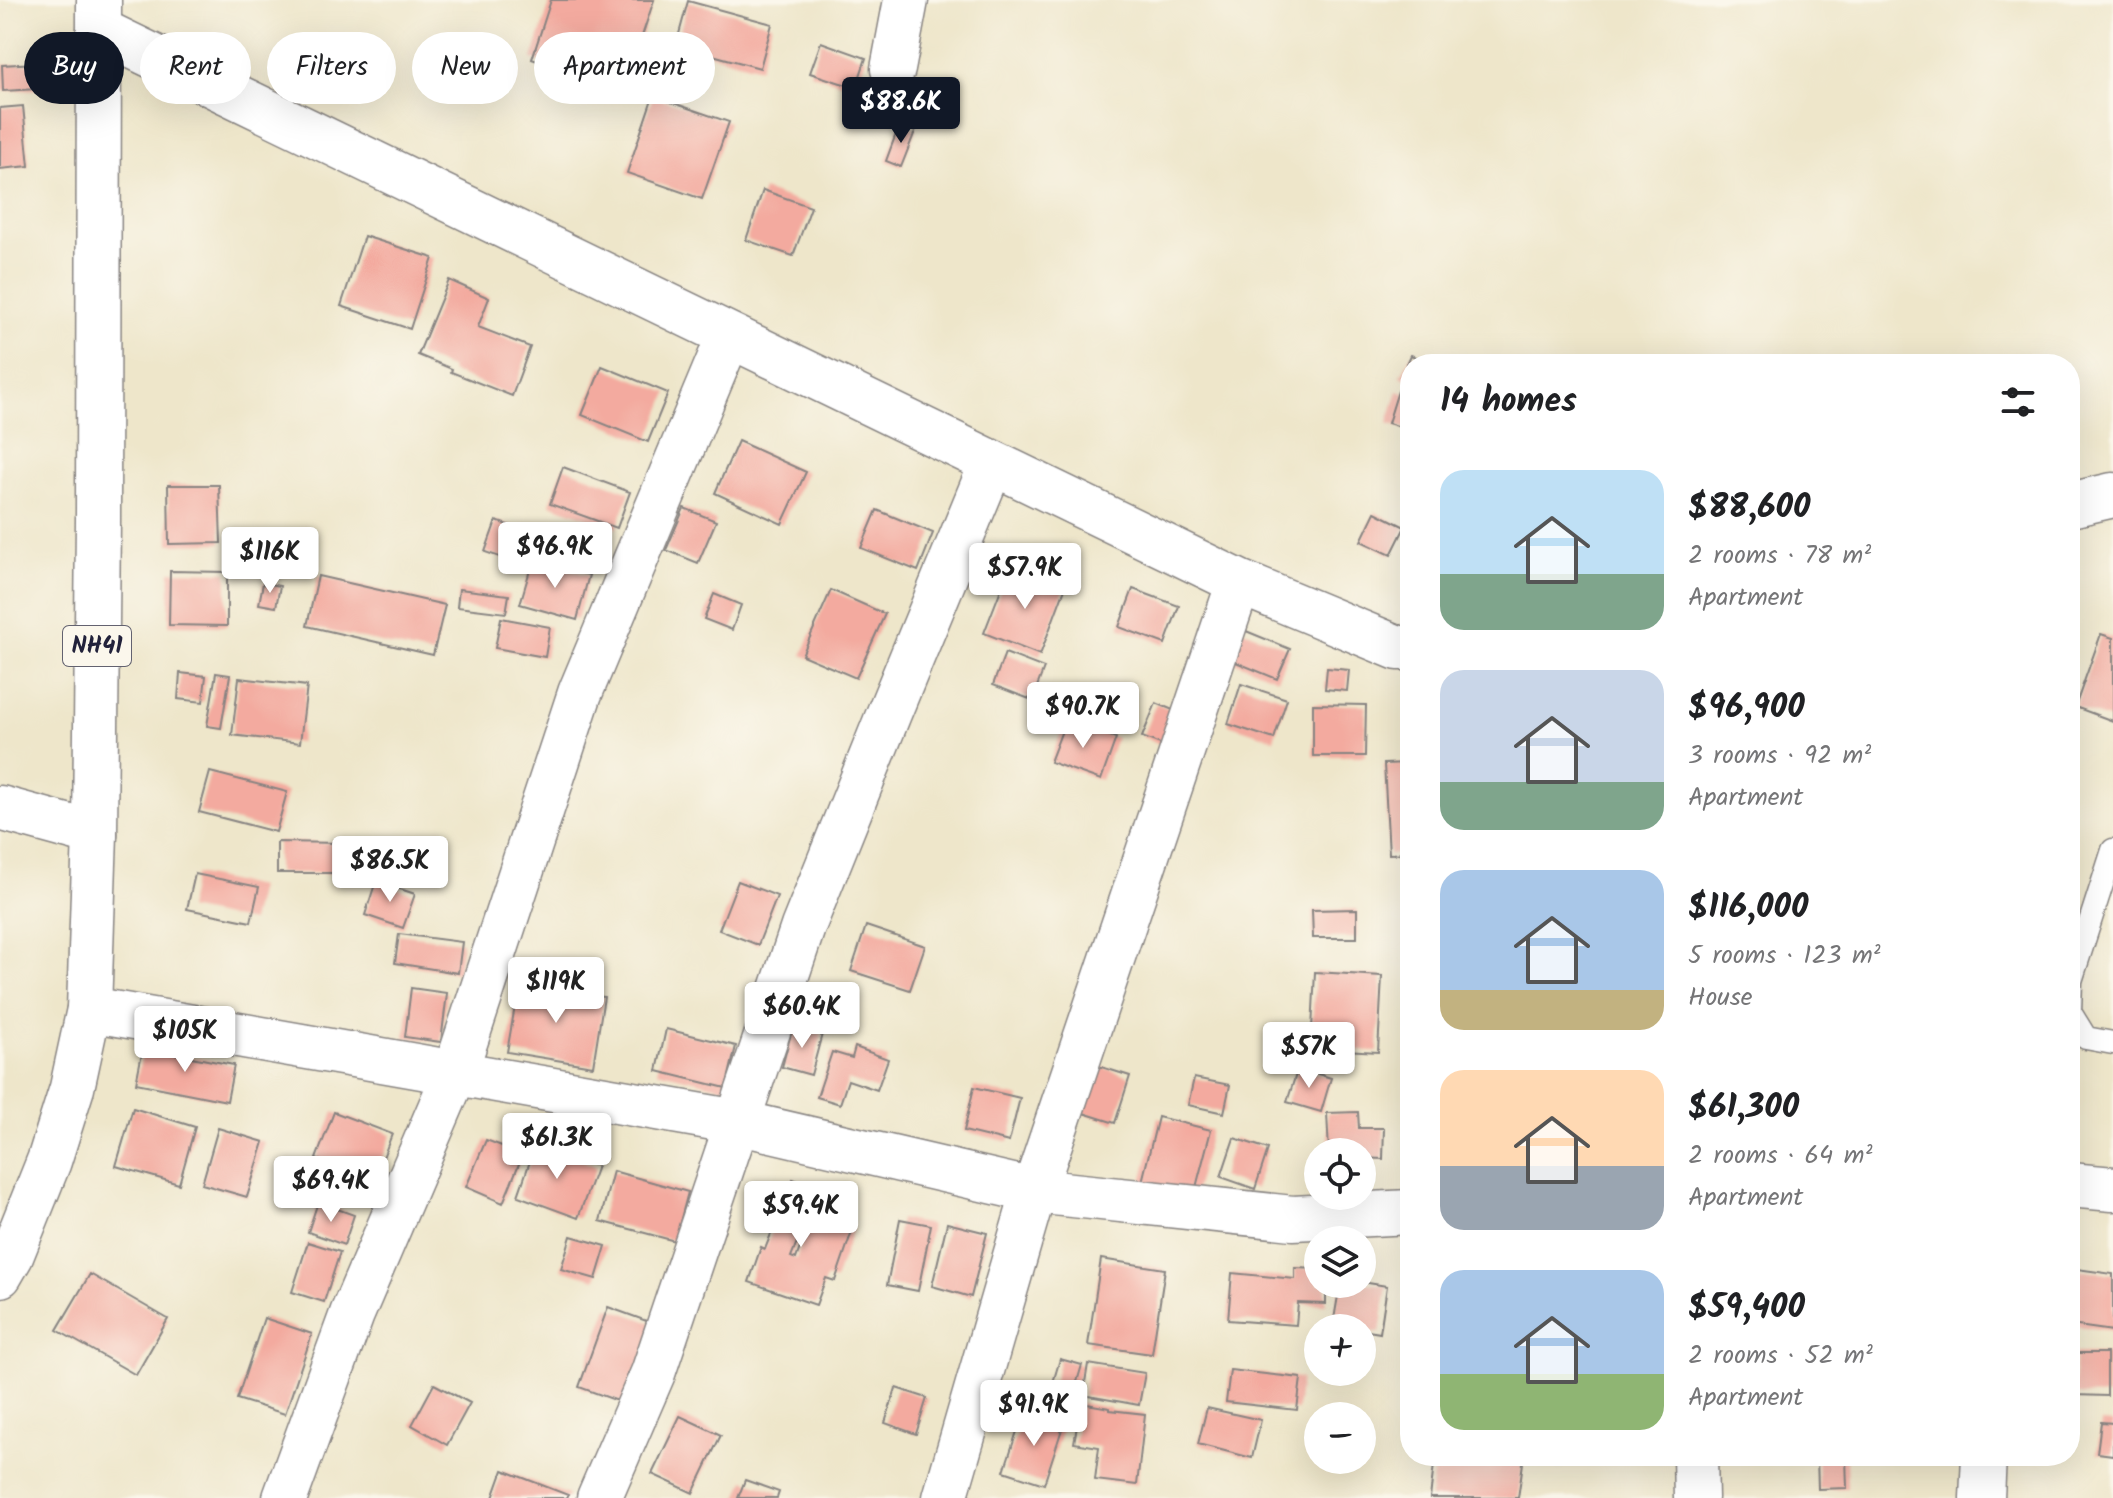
<!DOCTYPE html>
<meta charset="utf-8">
<style>
body{margin:0;font-family:Kalam,sans-serif;background:#f6f6f6;color:#202124;height:100vh;display:flex;flex-direction:column;font-size:30px;white-space:nowrap}
*{box-sizing:border-box;margin:0}
p{font-size:26px;color:#757577}
.icon{flex:none;width:44px;height:44px;fill:none;stroke:currentColor;stroke-width:2;stroke-linecap:round;stroke-linejoin:round}
.map{position:relative;flex:1;overflow:hidden}
.drawer{position:absolute;left:1400px;top:354px;width:680px;height:1112px;display:flex;flex-direction:column;background:#fff;border-radius:32px;box-shadow:0 8px 32px #0002}
.drawer>*{flex:none}
.hud{position:absolute;left:24px;top:32px;width:760px;height:72px;display:flex;gap:16px}
.tools{position:absolute;left:1304px;top:1138px;display:grid;gap:16px}
.tools a{display:grid;place-items:center;width:72px;height:72px;border-radius:50%;background:#fff;box-shadow:0 8px 32px #0002;font-size:40px}
.price{position:absolute;translate:-50% -68px;padding:0 18px;border-radius:8px;background:#fff;color:#222;font-size:26px;line-height:52px;filter:drop-shadow(0 2px 4px #0008)}
.price::after{content:'';position:absolute;left:50%;top:48px;width:24px;height:18px;margin-left:-12px;background:inherit;clip-path:polygon(0 0,100% 0,50% 100%)}
.price.active{background:#111827;color:#fff}
ul{padding:0;list-style:none}
li{display:flex;align-items:center;gap:24px;height:200px;padding:0 40px}
li span{display:grid;place-items:center;flex:none;width:224px;height:160px;border-radius:24px;color:#555}
li>.icon{margin-inline-start:auto}
span .icon{width:96px;height:96px;fill:#fffc;stroke-width:1}
li b{font-size:34px}
h2{display:flex;justify-content:space-between;align-items:center;height:96px;padding:0 40px;font-size:34px}
.chip{padding:0 28px;border-radius:36px;background:#fff;box-shadow:0 8px 32px #0002;font-size:28px;line-height:72px}
.chip.active{background:#111827;color:#fff}
.map>svg:first-child{display:block}
.building{fill:#f3aa9f}
.lines{fill:none;stroke-linecap:round;stroke-linejoin:round}
.lane-casing{stroke:#888482;stroke-width:25}
.street-casing{stroke:#888482;stroke-width:47}
.highway-casing{stroke:#888482;stroke-width:47}
.lane{stroke:#fff;stroke-width:22}
.street{stroke:#fff;stroke-width:44}
.highway{stroke:#fff;stroke-width:44}
.labels{text-anchor:middle;dominant-baseline:central;stroke-width:6;stroke-linejoin:round;paint-order:stroke}
.shield{fill:#fbf7ec;stroke:#636270;stroke-width:2}
.shield-label{font-size:24px;font-weight:bold;fill:#22223b}
</style>
<div class="map">
<svg width="2113" height="1498" viewBox="0 0 2113 1498">
<rect width="100%" height="100%" fill="#fbf7ec"/>
<filter id="ink" filterUnits="userSpaceOnUse"><feTurbulence type="fractalNoise" baseFrequency=".0125" numOctaves="2"/><feDisplacementMap in="SourceGraphic" scale="16" xChannelSelector="R" yChannelSelector="G"/><feConvolveMatrix kernelMatrix="1 2 1 2 8 2 1 2 1" color-interpolation-filters="sRGB"/></filter>
<filter id="wash" filterUnits="userSpaceOnUse"><feTurbulence type="fractalNoise" baseFrequency=".006" numOctaves="4" result="noise"/><feDisplacementMap in="SourceGraphic" scale="32" xChannelSelector="R" yChannelSelector="G"/><feGaussianBlur stdDeviation="1.8" result="paint"/><feColorMatrix in="noise" values="0 0 0 0 0 0 0 0 0 0 0 0 0 0 0 0 0 1.4 0 .05"/><feComposite in="paint" operator="in"/></filter>
<g filter="url(#wash)">
<rect width="100%" height="100%" fill="#eee6ca"/>
<g id="blocks">
<path class="building" d="M551,0H654L624,90L532,59Z
M688,1L772,24L760,68L676,45Z
M821,42L866,58L856,88L810,73Z
M638,54L658,61L648,91L627,84Z
M36,63L38,89L3,91L2,65Z
M653,96L729,122L702,199L627,173Z
M23,106L29,166L0,169V108Z
M900,123L916,129L901,167L886,161Z
M763,190L811,207L793,256L746,240Z
M364,236L433,258L410,329L341,306Z
M449,280L489,298L478,327L530,347L512,396L451,372L452,369L418,355Z
M1411,355L1430,364H1410V381L1401,376Z
M602,366L668,393L648,442L582,415Z
M1398,391L1410,395V430L1388,423Z
M738,441L806,472L782,524L715,493Z
M563,467L630,492L617,528L550,504Z
M168,485H219L221,543L169,544Z
M684,508L716,521L698,563L666,550Z
M877,510L933,533L918,571L861,548Z
M1375,512L1405,527L1391,555L1361,541Z
M496,521L525,531L514,562L485,552Z
M533,560L589,575L577,620L520,604Z
M1010,566L1065,588L1040,655L984,633Z
M170,571L227,572V626L169,625Z
M318,576L445,605L433,655L307,626Z
M263,583L280,586L276,607L259,604Z
M459,589L509,595L506,613L457,607Z
M1133,589L1179,606L1165,644L1119,627Z
M831,590L885,614L856,678L802,655Z
M714,594L741,605L732,630L704,619Z
M501,618L550,627L545,657L495,648Z
M1229,624L1290,649L1277,679L1216,654Z
M2101,634L2113,638V721L2075,707Z
M1005,653L1044,668L1032,700L993,685Z
M1327,668L1349,670L1347,691L1325,689Z
M180,673L206,676L203,702L178,699Z
M216,673L230,675L221,728L207,726Z
M239,678L307,686L300,743L232,735Z
M1241,684L1287,699L1274,739L1228,724Z
M1156,703L1178,712L1165,746L1142,737Z
M1313,704L1366,705L1365,756H1313Z
M1066,720L1116,738L1101,780L1050,762Z
M1407,763L1410,853L1389,854L1384,764Z
M210,772L287,792L276,832L199,812Z
M277,842L343,843V873H277Z
M195,874L259,887L251,922L187,909Z
M376,881L415,894L403,928L365,915Z
M738,881L777,896L758,945L719,930Z
M1357,909V938H1313L1312,910Z
M866,926L925,946L910,990L851,971Z
M399,934L462,942L458,973L395,963Z
M1315,972L1382,976L1378,1052L1311,1048Z
M519,983L604,997L593,1066L507,1052Z
M411,988L447,993L441,1042L405,1037Z
M793,1026L822,1034L811,1075L782,1067Z
M666,1029L736,1046L726,1088L657,1071Z
M855,1047L888,1059L877,1090L848,1080L840,1104L817,1097L832,1052L852,1058Z
M143,1048L234,1065L227,1101L136,1083Z
M1095,1065L1130,1076L1115,1123L1080,1112Z
M1298,1068L1331,1078L1321,1112L1287,1102Z
M1194,1078L1230,1085L1224,1113L1188,1105Z
M974,1087L1020,1098L1009,1142L964,1131Z
M133,1108L195,1127L179,1184L116,1166Z
M334,1112L392,1134L374,1181L316,1159Z
M1358,1112L1359,1128H1384L1383,1159L1362,1158V1152H1329L1327,1113Z
M1158,1117L1211,1130L1194,1195L1142,1182Z
M218,1128L264,1142L247,1197L202,1184Z
M1234,1138L1268,1149L1255,1189L1221,1177Z
M486,1140L523,1154L503,1203L466,1187Z
M536,1144L597,1166L578,1218L518,1196Z
M613,1171L688,1192L675,1241L600,1221Z
M793,1179L818,1190L791,1257L796,1259L812,1214L853,1228L835,1281L826,1278L816,1305L749,1282L761,1247L765,1249Z
M318,1202L354,1215L344,1245L308,1232Z
M900,1219L931,1225L918,1291L887,1285Z
M947,1223L987,1233L971,1297L932,1286Z
M571,1236L606,1246L596,1279L561,1269Z
M308,1242L340,1252L324,1302L292,1292Z
M1101,1259L1165,1269L1152,1354L1088,1345Z
M1295,1268L1318,1269V1284H1326V1304L1298,1303L1296,1325L1228,1320L1232,1273L1295,1279Z
M2070,1268L2113,1274V1331L2070,1325Z
M90,1274L168,1319L136,1375L57,1330Z
M1362,1282L1387,1286L1380,1333L1362,1330V1328L1333,1325L1340,1284H1362Z
M608,1307L655,1324L626,1404L579,1387Z
M264,1318L312,1334L285,1414L237,1399Z
M2075,1353H2107V1396L2074,1395Z
M1060,1359L1082,1365L1074,1392L1052,1386Z
M1088,1364L1145,1373L1139,1405L1083,1395Z
M1230,1370L1301,1378L1297,1410L1226,1402Z
M434,1384L470,1403L447,1445L412,1425Z
M896,1388L927,1398L916,1434L885,1423Z
M1081,1403L1110,1408V1410L1145,1414L1137,1485L1095,1480L1099,1447L1074,1443Z
M1207,1408L1261,1420L1252,1458L1198,1444Z
M1023,1413L1063,1426L1044,1484L1004,1471Z
M680,1416L721,1435L693,1493L652,1474Z
M2101,1422L2113,1423V1455L2097,1453Z
M1435,1456H1524L1518,1498H1430Z
M1817,1456H1846L1847,1488L1818,1489Z
M503,1470L568,1495L567,1498H493Z
M745,1480L779,1492L777,1498H738Z"/>
</g>
</g>
<g filter="url(#ink)">
<use href="#blocks" fill-opacity="0" stroke="#888482" stroke-width="2"/>
<g class="lines">
<g class="lane-casing">
<path id="lane" d="M2113,850L2071,981L2070,1012L2086,1038L2113,1043"/>
</g>
<g class="street-casing">
<path id="street" d="M99,30L1239,582L1398,648H1410
M893,69L906,0
M2070,505L2113,495
M0,808L95,834
M89,1009L737,1122L1034,1191L1293,1218L1410,1212
M2070,1185L2113,1189
M1695,1456L1696,1498
M285,1498L352,1314L455,1073L580,693L729,336
M599,1498L653,1373L803,927L889,713L992,463
M945,1498L1034,1191L1239,582
M1982,1498L1984,1456"/>
</g>
<g class="highway-casing">
<path id="highway" d="M0,1275L11,1256L49,1161L72,1088L89,1009L95,834L98,520L99,0"/>
</g>
<use href="#lane" class="lane"/>
<use href="#street" class="street"/>
<use href="#highway" class="highway"/>
</g>
</g>
<g class="labels">
<rect class="shield" x="63" y="626" width="68" height="40" rx="6"/>
<g class="shield-label">
<text x="97" y="646">NH41</text>
</g>
</g>
</svg>
<div class="tools">
<a><svg class="icon" aria-label="locate" viewBox="0 0 24 24"><circle cx="12" cy="12" r="6"/><path d="M12 2v4M12 18v4M2 12h4M18 12h4"/></svg></a>
<a><svg class="icon" aria-label="layers" viewBox="0 0 24 24"><path d="M12 4l9 5-9 5-9-5zM3 14l9 5 9-5"/></svg></a>
<a>+</a>
<a>−</a>
</div>
<b class="price active" style="left:901px;top:145px">$88.6K</b>
<b class="price" style="left:555px;top:590px">$96.9K</b>
<b class="price" style="left:270px;top:595px">$116K</b>
<b class="price" style="left:1025px;top:611px">$57.9K</b>
<b class="price" style="left:1083px;top:750px">$90.7K</b>
<b class="price" style="left:390px;top:904px">$86.5K</b>
<b class="price" style="left:556px;top:1025px">$119K</b>
<b class="price" style="left:802px;top:1050px">$60.4K</b>
<b class="price" style="left:185px;top:1074px">$105K</b>
<b class="price" style="left:1309px;top:1090px">$57K</b>
<b class="price" style="left:557px;top:1181px">$61.3K</b>
<b class="price" style="left:331px;top:1224px">$69.4K</b>
<b class="price" style="left:801px;top:1249px">$59.4K</b>
<b class="price" style="left:1034px;top:1448px">$91.9K</b>
<div class="hud">
<a class="chip active">Buy</a>
<a class="chip">Rent</a>
<a class="chip">Filters</a>
<a class="chip">New</a>
<a class="chip">Apartment</a>
</div>
<section class="drawer">
<h2>14 homes<svg class="icon" aria-label="filters" viewBox="0 0 24 24"><path d="M4 7h16M4 17h16"/><circle cx="9" cy="7" r="2"/><circle cx="15" cy="17" r="2"/></svg></h2>
<ul>
<li><span style="background:linear-gradient(#bfe0f5 65%,#7fa58c 0)"><svg class="icon" aria-label="home" viewBox="0 0 24 24"><path d="M3 11l9-7 9 7M6 9v11h12V9"/></svg></span><div><b>$88,600</b><p>2 rooms · 78 m²</p><p>Apartment</p></div></li>
<li><span style="background:linear-gradient(#c9d6e8 70%,#7fa58c 0)"><svg class="icon" aria-label="home" viewBox="0 0 24 24"><path d="M3 11l9-7 9 7M6 9v11h12V9"/></svg></span><div><b>$96,900</b><p>3 rooms · 92 m²</p><p>Apartment</p></div></li>
<li><span style="background:linear-gradient(#a9c7e8 75%,#c2b280 0)"><svg class="icon" aria-label="home" viewBox="0 0 24 24"><path d="M3 11l9-7 9 7M6 9v11h12V9"/></svg></span><div><b>$116,000</b><p>5 rooms · 123 m²</p><p>House</p></div></li>
<li><span style="background:linear-gradient(#ffd9b3 60%,#9aa5b1 0)"><svg class="icon" aria-label="home" viewBox="0 0 24 24"><path d="M3 11l9-7 9 7M6 9v11h12V9"/></svg></span><div><b>$61,300</b><p>2 rooms · 64 m²</p><p>Apartment</p></div></li>
<li><span style="background:linear-gradient(#a9c7e8 65%,#8fb573 0)"><svg class="icon" aria-label="home" viewBox="0 0 24 24"><path d="M3 11l9-7 9 7M6 9v11h12V9"/></svg></span><div><b>$59,400</b><p>2 rooms · 52 m²</p><p>Apartment</p></div></li>
</ul>
</section>
</div>
